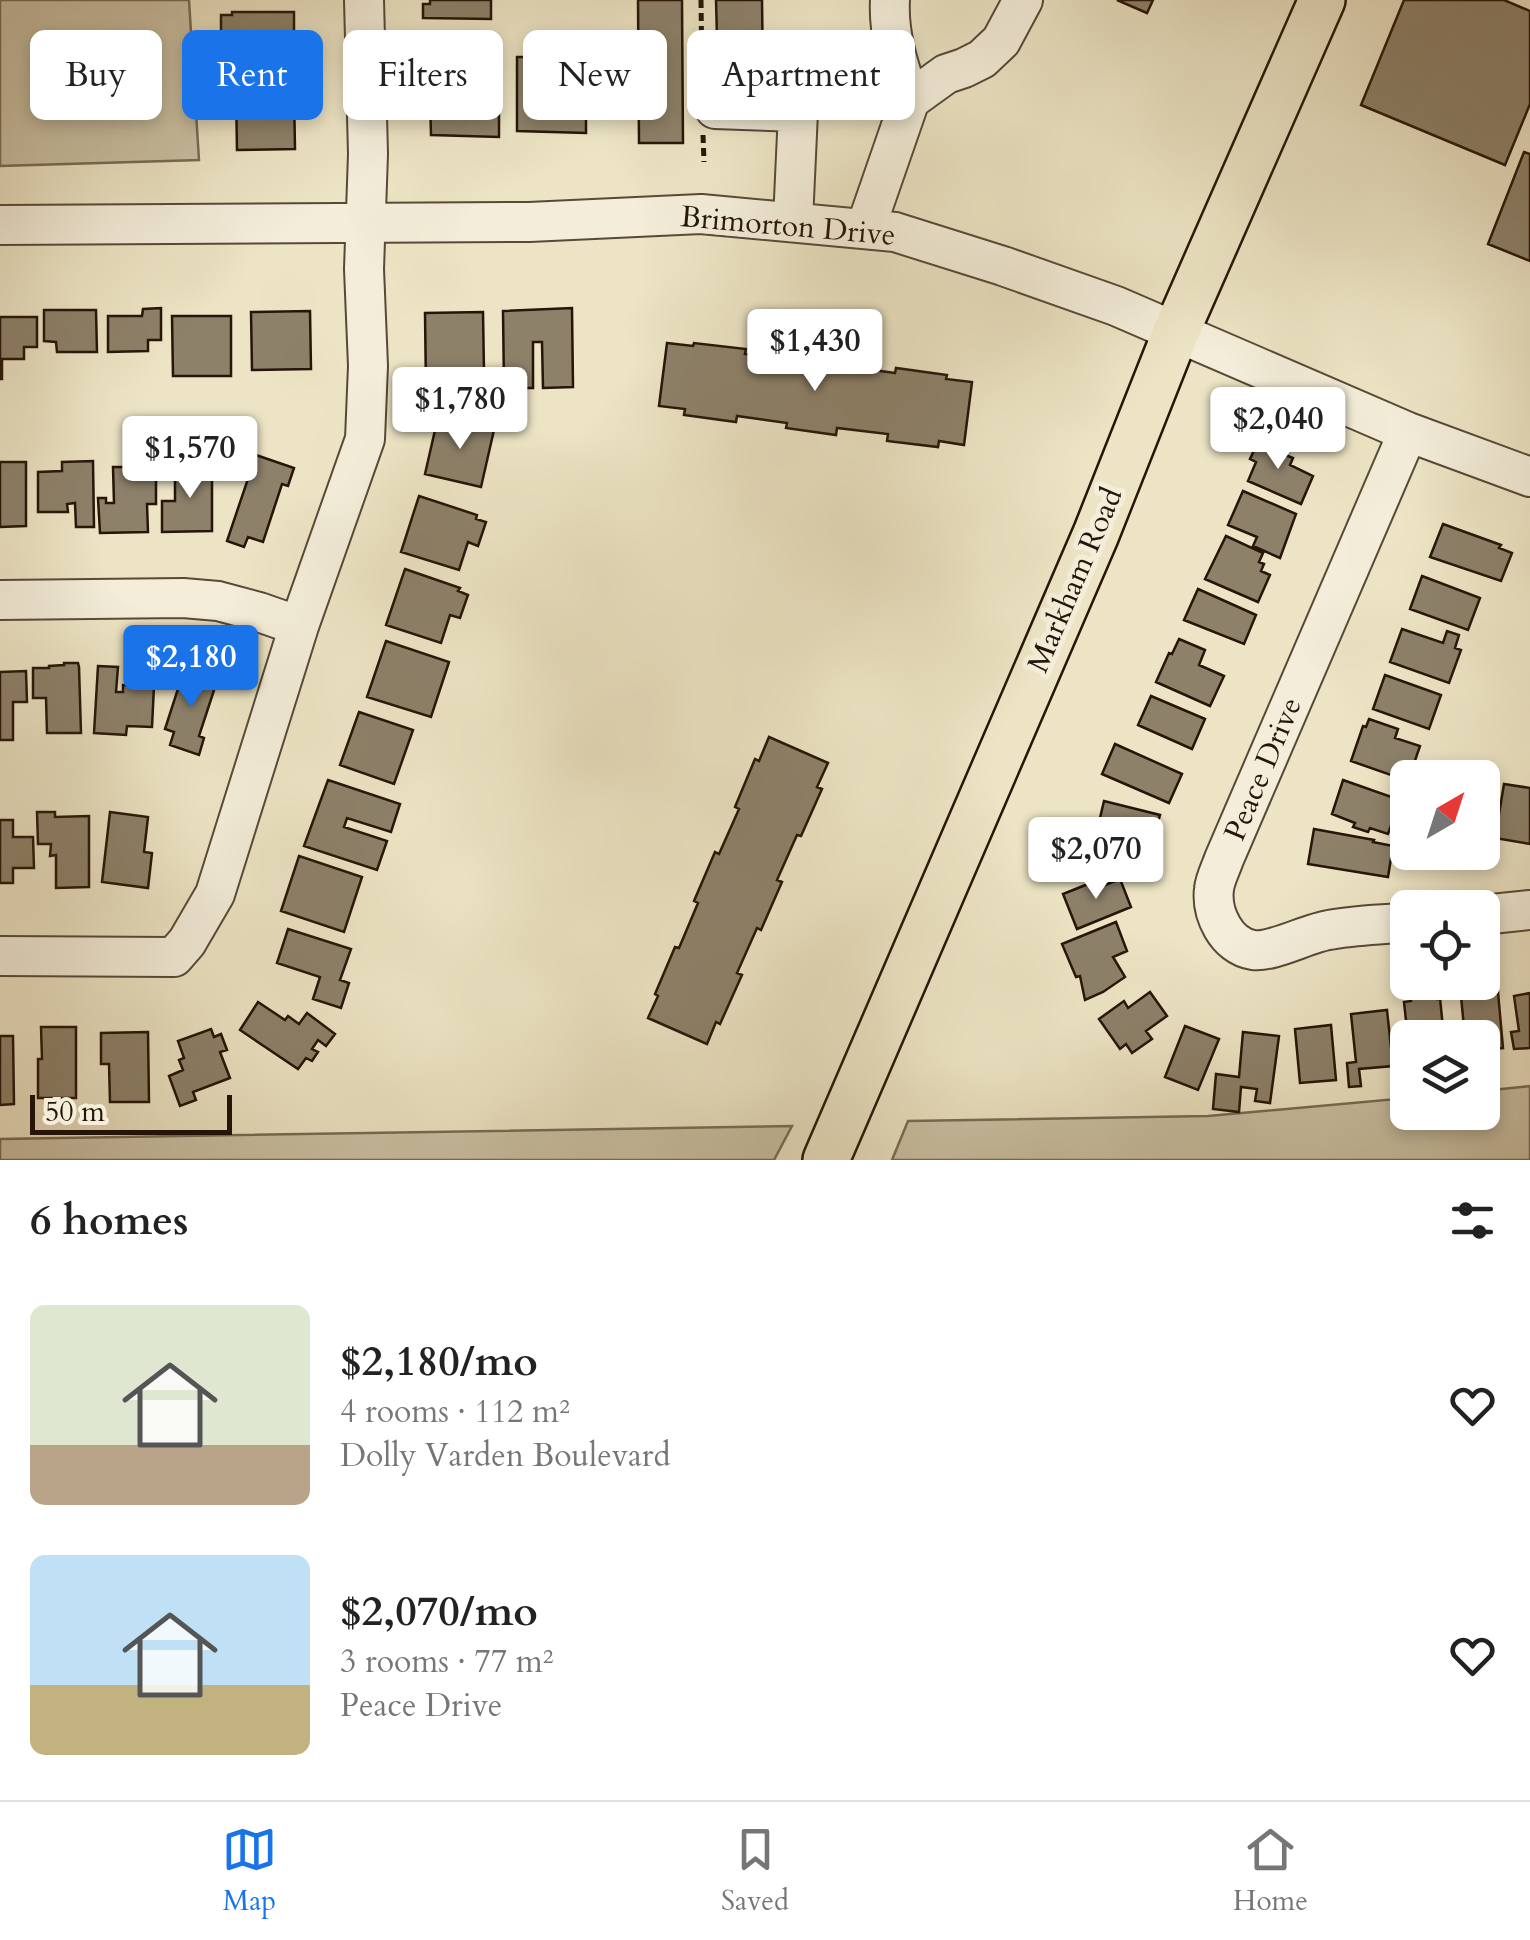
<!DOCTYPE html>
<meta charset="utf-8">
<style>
body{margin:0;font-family:Cardo,serif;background:#f6f6f6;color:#222;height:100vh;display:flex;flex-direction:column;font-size:38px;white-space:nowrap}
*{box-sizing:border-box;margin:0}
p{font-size:32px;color:#767676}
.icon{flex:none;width:55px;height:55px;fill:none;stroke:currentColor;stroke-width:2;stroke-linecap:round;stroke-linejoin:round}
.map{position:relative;height:1160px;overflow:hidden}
.sheet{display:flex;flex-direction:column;background:#fff;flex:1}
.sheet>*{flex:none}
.top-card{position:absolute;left:30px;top:30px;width:1000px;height:90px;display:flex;gap:20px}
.needle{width:65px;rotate:39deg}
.buttons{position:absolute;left:1390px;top:760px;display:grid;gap:20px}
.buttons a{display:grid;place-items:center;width:110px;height:110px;border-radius:15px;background:#fff;box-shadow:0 5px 15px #0003;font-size:50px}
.scale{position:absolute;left:30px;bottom:25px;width:202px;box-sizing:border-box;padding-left:10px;border:5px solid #261508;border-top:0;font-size:28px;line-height:35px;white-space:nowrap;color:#261508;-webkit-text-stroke:8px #f3edd9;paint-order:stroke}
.price{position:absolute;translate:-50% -85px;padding:0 22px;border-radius:10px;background:#fff;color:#222;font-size:32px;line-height:65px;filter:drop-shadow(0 2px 5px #0008)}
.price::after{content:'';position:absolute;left:50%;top:60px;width:30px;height:22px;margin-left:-15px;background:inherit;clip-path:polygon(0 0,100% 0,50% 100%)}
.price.active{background:#1a73e8;color:#fff}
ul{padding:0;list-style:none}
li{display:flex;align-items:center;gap:30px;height:250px;padding:0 30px}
li span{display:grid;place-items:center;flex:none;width:280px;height:200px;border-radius:15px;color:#555}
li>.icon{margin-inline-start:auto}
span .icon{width:120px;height:120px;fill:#fffc;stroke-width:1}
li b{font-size:42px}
h2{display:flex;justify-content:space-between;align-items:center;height:120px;padding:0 30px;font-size:42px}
.chip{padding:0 35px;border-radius:15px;background:#fff;box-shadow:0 5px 15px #0003;font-size:35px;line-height:90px}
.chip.active{background:#1a73e8;color:#fff}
.dock{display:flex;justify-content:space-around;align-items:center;height:140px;border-top:2px solid #e0e0e0;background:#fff;font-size:28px;color:#767676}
.dock a{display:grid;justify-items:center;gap:5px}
.dock .active{color:#1a73e8}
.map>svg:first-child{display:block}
.green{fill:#cac1a4;stroke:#786b56;stroke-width:2.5}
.building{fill:#8d816a;stroke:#261508;stroke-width:2.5}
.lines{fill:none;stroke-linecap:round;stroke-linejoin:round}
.minor-casing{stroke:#584937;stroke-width:42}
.major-casing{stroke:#261508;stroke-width:50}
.path{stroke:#261508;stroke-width:5;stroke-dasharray:8 5;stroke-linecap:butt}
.minor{stroke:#f3edd9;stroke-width:38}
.major{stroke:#ece4c4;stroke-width:45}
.labels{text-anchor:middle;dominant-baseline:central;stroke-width:10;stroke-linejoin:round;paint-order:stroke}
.street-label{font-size:30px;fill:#261508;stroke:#f3edd9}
</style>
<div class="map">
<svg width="1530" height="1160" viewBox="0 0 1530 1160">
<rect width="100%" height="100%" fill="#ece4c4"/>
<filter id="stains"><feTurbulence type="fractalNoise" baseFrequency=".002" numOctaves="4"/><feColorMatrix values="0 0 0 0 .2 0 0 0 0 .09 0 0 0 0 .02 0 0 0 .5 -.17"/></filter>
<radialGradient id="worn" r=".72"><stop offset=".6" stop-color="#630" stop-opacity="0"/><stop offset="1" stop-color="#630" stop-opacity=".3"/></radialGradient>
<path class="green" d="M0,0H189L199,160L0,166Z
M1530,1086V1160H892L908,1121L1208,1116L1407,1098L1408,1112H1482L1483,1091Z
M792,1126L774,1160H0V1139Z"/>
<path class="building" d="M430,0H491V19L423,18V4H430Z
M638,0H682L683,143H639Z
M716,0H762L763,74L718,75Z
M1117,0H1153L1147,13Z
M1404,0H1504L1530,11V104L1505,165L1361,105Z
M232,12H294V71H232V43H221V15H232Z
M477,52H491V58H499V137L431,135L430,95L412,94L411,78H429V57H459V104H470L469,58H477Z
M517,57H546V103H556V58H586V133L517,131Z
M294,91L295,149L237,150L236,92Z
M1524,152L1530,154V261L1488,244Z
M161,308V340H148V351L108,352V316H142L143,309Z
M572,308L573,387L543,388L542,342H533V388H504L503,311Z
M44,310H96L97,352H57L56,342L44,341Z
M310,311L311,369L252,370L251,312Z
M483,312L484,373L452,374V389H426L425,313Z
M172,316H231V376H173Z
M0,317H37V347H24V359H2V379H0Z
M667,343L693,346L694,343L746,349L745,354L794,360V355L846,362L845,366L895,373L896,368L947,375L946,379L972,382L964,445L939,441L938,447L887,441L888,434L837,428L836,435L786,428L787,423L737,416L736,422L684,415L685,409L659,406Z
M438,417L494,430L481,487L425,474Z
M1260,438L1285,449L1283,454L1293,458L1290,465L1313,476L1301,504L1248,481L1256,462L1250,459Z
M256,455L294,468L288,486L282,484L263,542L248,537L244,547L227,541Z
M93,461L94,527H76L75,503L67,504L68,512H38V472L62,471V462Z
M0,462H26V526L0,527Z
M175,465H212V531L162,532V501H175Z
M113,467H148V478H156V504H147L148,532L100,533L98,498H106V503H114Z
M1243,491L1296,514L1280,558L1253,546L1257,537L1228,525Z
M419,496L477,515L476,519L486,522L478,546L468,542L459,570L401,552Z
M1443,524L1501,545L1499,548L1512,553L1501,581L1430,557Z
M1226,536L1263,553L1259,562L1264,564L1261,571L1270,575L1258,602L1205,579Z
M405,569L460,588L458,591L468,595L460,618L450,615L441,643L386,625Z
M1422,576L1480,598L1468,630L1410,609Z
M1198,589L1256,615L1244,644L1184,620Z
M1402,629L1443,643L1447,631L1459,635L1455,648L1461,650L1449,683L1390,662Z
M1179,639L1205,650L1199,665L1224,676L1210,706L1156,682L1169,653L1172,654Z
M386,641L449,662L431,717L367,697Z
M64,663H78L79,667L81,733H47L46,698H33V668H49V666L64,665Z
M98,666L118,667L116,692H123V685L154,686L152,727L127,726L126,735L94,733Z
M185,667L218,678L199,736L204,738L199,755L170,745L174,732L165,729Z
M26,671L27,702H13V740H0V672Z
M1385,675L1441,695L1429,729L1373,709Z
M1151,696L1205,719L1192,749L1138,725Z
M359,712L413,730L394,784L340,765Z
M1369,719L1398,729L1395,738L1420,746L1408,781L1351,761L1363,726L1366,727Z
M769,737L828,763L817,787L822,789L801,836L797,835L777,880L782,882L761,930L757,928L737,973L742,975L720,1024L716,1022L707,1044L648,1018L658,996L655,994L675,947L679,948L698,903L694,901L715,852L719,854L739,809L735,807L755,759L759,761Z
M1115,744L1182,774L1169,803L1102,774Z
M328,780L400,804L391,832L347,818L344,827L387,841L377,870L304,846Z
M1343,780L1400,800L1388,834L1370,828L1368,832L1353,827L1355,823L1332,814Z
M1504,784L1530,788V844L1495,838Z
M1482,794L1494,797L1482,839Z
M1104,801L1160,815L1152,843L1127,837L1125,845L1117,843L1115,854L1092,852Z
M37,812H55V817L89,816V887L56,888V855L50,856L51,844H38Z
M110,812L148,817L144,852L152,853L148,888L102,882Z
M0,820H13V837H33L34,868H13V883H0Z
M1314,829L1374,840L1373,842L1393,846L1388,877L1308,864Z
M299,856L362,877L344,932L281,911Z
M1120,879L1131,907L1077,929L1063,894L1093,882L1095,889Z
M1116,922L1127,951L1113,957L1125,977L1103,992L1085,1000L1080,976L1076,977L1062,944Z
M288,929L351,949L340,980L349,983L341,1008L313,999L320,977L277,963Z
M1150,992L1167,1016L1146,1031L1152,1039L1132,1053L1126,1044L1120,1049L1099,1019L1124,1001L1128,1008Z
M1438,992V999L1440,998L1444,1038H1408V1039L1404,1002L1411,1001V998L1421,997V994Z
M1498,992L1503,1048L1482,1050V1038H1465L1461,996Z
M1530,993V1048L1514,1049L1511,1032L1519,1031L1514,996Z
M258,1002L285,1020L288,1016L299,1024L307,1013L335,1034L326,1046L318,1040L312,1049L318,1052L312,1061L306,1058L298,1069L240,1030Z
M1387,1010L1393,1066L1359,1069L1361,1086L1349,1087L1347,1063L1356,1062L1351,1014Z
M1331,1025L1336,1080L1300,1083L1295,1029Z
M1185,1026L1219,1039L1198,1090L1165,1077Z
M41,1027H76V1098H38V1059H42Z
M211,1029L214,1037L221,1034L227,1050L220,1052L230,1078L193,1092L196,1100L180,1106L169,1076L183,1070L179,1060L184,1058L178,1041Z
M148,1032L149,1102H110L109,1064H101V1033Z
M1243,1032L1279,1036L1270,1103L1255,1101L1257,1089L1241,1087L1239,1112L1213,1109L1216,1074L1239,1077Z
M0,1036H13L14,1104L0,1105Z"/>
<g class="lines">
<g class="minor-casing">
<path id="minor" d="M890,0C888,35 899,67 910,100
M715,109L798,112L793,221
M0,225L529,222L701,214L895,232L1003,266L1116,306L1408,432L1530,477
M866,227L910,100L946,74L964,68L982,59L1001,41L1023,0
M0,600L183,598L218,601L259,612L299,626
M1482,915L1530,910
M1408,922C1382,925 1355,925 1329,930C1308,933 1272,953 1253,950C1226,946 1211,913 1214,889C1215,879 1221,868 1224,859L1408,432
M0,956L174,957L187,942L215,894L299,626L365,439L368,366L364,269L368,154L364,0"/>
</g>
<g class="major-casing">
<path id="major" d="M826,1160L1096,534L1176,332L1322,0"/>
</g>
<path class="path" d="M701,0L702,79
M703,135L704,162"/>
<use href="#minor" class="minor"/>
<use href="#major" class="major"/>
</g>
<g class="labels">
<g class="street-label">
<text transform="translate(788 226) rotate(5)">Brimorton Drive</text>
<text transform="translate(1075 580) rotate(-67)">Markham Road</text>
<text transform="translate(1263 769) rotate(-67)">Peace Drive</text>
</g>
</g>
<rect width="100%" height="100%" filter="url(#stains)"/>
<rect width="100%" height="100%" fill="url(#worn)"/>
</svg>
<div class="buttons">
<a><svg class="needle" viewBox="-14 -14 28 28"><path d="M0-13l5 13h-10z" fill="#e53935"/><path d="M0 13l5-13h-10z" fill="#767676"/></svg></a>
<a><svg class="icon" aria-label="locate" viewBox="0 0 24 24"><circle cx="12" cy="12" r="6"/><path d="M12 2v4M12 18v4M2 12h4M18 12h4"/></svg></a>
<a><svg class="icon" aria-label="layers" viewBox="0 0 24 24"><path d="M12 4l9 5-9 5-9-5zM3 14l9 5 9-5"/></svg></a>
</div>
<div class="scale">50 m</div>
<b class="price" style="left:815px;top:394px">$1,430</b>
<b class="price" style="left:460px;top:452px">$1,780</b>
<b class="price" style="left:1278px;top:472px">$2,040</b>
<b class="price" style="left:190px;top:501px">$1,570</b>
<b class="price active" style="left:191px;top:710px">$2,180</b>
<b class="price" style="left:1096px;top:902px">$2,070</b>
<div class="top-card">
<a class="chip">Buy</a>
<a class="chip active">Rent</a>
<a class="chip">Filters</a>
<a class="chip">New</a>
<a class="chip">Apartment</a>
</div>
</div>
<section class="sheet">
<h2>6 homes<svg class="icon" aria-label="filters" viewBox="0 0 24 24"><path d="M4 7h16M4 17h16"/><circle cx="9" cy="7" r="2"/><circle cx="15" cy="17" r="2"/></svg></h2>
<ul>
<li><span style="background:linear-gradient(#dfe7d0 70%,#b9a48a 0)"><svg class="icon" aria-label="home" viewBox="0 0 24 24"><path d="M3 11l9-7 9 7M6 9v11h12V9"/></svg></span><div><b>$2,180/mo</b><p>4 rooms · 112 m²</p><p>Dolly Varden Boulevard</p></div><svg class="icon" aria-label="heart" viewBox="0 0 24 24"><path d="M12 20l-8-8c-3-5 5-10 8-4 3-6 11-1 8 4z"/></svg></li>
<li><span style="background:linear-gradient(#bfe0f5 65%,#c2b280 0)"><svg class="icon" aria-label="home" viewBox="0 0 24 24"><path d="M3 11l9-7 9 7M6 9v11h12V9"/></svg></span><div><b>$2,070/mo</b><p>3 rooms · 77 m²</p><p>Peace Drive</p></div><svg class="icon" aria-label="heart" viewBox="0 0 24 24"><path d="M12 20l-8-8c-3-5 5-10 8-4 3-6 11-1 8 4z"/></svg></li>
</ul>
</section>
<nav class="dock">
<a class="active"><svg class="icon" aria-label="map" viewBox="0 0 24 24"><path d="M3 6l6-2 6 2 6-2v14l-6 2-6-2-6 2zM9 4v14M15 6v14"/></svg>Map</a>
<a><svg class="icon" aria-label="saved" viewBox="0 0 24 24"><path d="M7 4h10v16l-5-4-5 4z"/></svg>Saved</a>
<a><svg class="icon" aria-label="home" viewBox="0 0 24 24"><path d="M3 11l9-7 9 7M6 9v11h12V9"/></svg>Home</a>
</nav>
